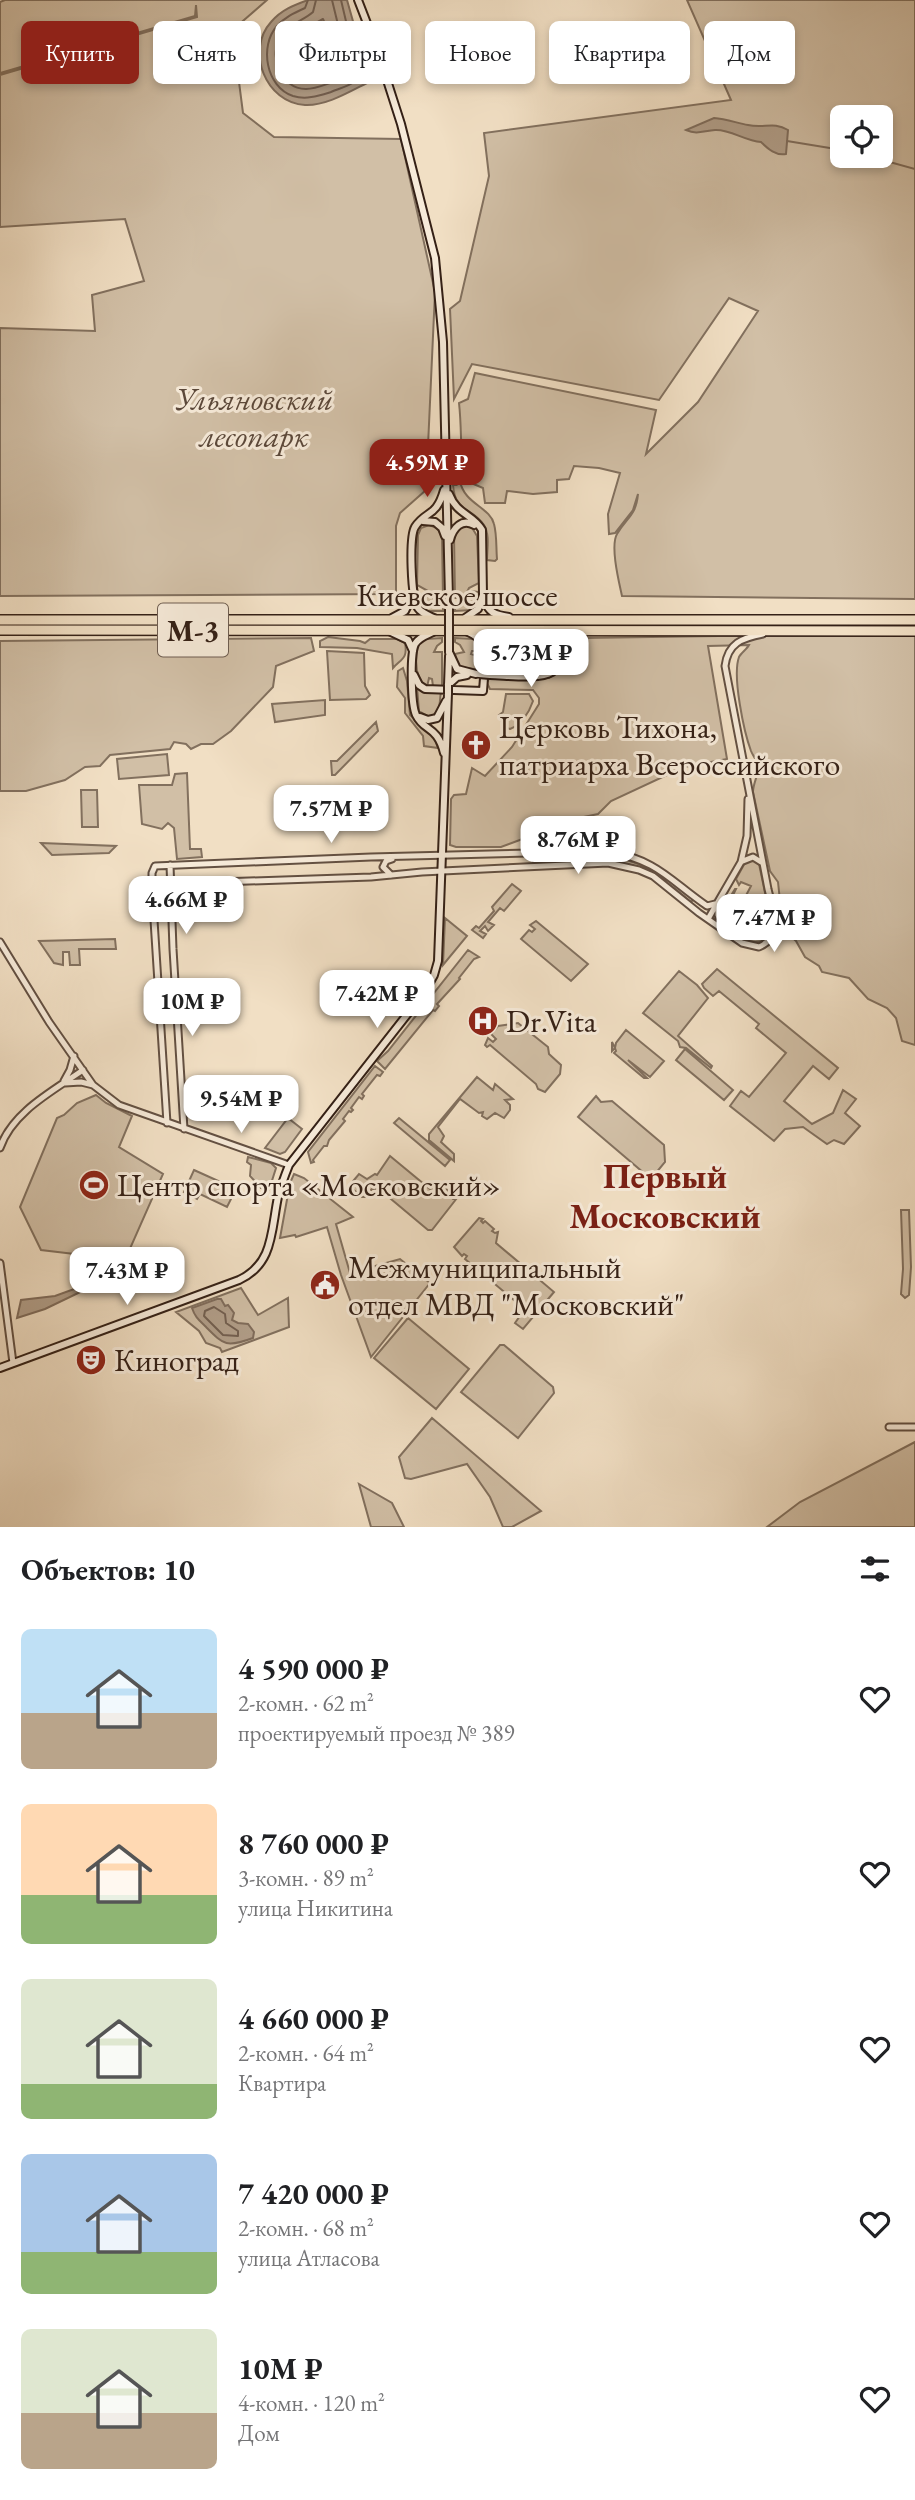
<!DOCTYPE html>
<html lang="ru">
<meta charset="utf-8">
<style>
body{margin:0;font-family:"EB Garamond",serif;background:#f6f6f6;color:#202124;height:100vh;display:flex;flex-direction:column;font-size:26px;white-space:nowrap}
*{box-sizing:border-box;margin:0}
p{font-size:23px;color:#757577}
.icon{flex:none;width:38px;height:38px;fill:none;stroke:currentColor;stroke-width:2;stroke-linecap:round;stroke-linejoin:round}
.map{position:relative;height:1527px;overflow:hidden}
.drawer{display:flex;flex-direction:column;background:#fff;flex:1}
.drawer>*{flex:none}
.banner{position:absolute;left:21px;top:21px;width:873px;height:63px;display:flex;gap:14px}
.fabs{position:absolute;left:830px;top:105px;display:grid;gap:14px}
.fabs a{display:grid;place-items:center;width:63px;height:63px;border-radius:10px;background:#fff;box-shadow:0 4px 10px #0003;font-size:35px}
.price{position:absolute;translate:-50% -60px;padding:0 16px;border-radius:14px;background:#fff;color:#222;font-size:23px;line-height:46px;filter:drop-shadow(0 2px 4px #0008)}
.price::after{content:'';position:absolute;left:50%;top:42px;width:21px;height:16px;margin-left:-10px;background:inherit;clip-path:polygon(0 0,100% 0,50% 100%)}
.price.current{background:#8f2418;color:#fff}
ul{padding:0;list-style:none}
li{display:flex;align-items:center;gap:21px;height:175px;padding:0 21px}
li span{display:grid;place-items:center;flex:none;width:196px;height:140px;border-radius:10px;color:#555}
li>.icon{margin-inline-start:auto}
span .icon{width:84px;height:84px;fill:#fffc;stroke-width:1}
li b{font-size:30px}
h2{display:flex;justify-content:space-between;align-items:center;height:84px;padding:0 21px;font-size:30px}
.pill{padding:0 24px;border-radius:10px;background:#fff;box-shadow:0 4px 10px #0003;font-size:24px;line-height:63px}
.pill.current{background:#8f2418;color:#fff}
.map>svg:first-child{display:block}
.green{fill:#d1bfa6;stroke:#82705e;stroke-width:2;fill-rule:evenodd}
.water{fill:#b19e89;stroke:#7f6c5b;stroke-width:2}
.lines{fill:none;stroke-linecap:round;stroke-linejoin:round}
.shore{stroke:#725f50;stroke-width:2}
.stream{stroke:#7f6c5b;stroke-width:2}
.tertiary-casing{stroke:#635042;stroke-width:9}
.secondary-casing{stroke:#342016;stroke-width:10}
.trunk-casing{stroke:#342016;stroke-width:12}
.tertiary{stroke:#f6ead9;stroke-width:5}
.secondary{stroke:#f6ead9;stroke-width:6}
.trunk{stroke:#f1dfc4;stroke-width:9}
.secondary-bridge-casing{stroke:#342016;stroke-width:10;stroke-linecap:butt}
.secondary-bridge{stroke:#f6ead9;stroke-width:6}
.labels{text-anchor:middle;dominant-baseline:central;stroke-width:6;stroke-linejoin:round;paint-order:stroke}
.shield{fill:#f6ead9;stroke:#6e5d50;stroke-width:2}
.shield-label{font-size:30px;font-weight:bold;fill:#342016}
.park-label{font-size:32px;font-style:italic;fill:#5b483a;stroke:#f6ead9}
.street-label{font-size:32px;fill:#342016;stroke:#f6ead9}
.poi-label{font-size:32px;fill:#342016;stroke:#f6ead9;text-anchor:start}
.quarter-label{font-size:35px;font-weight:bold;fill:#7a1f14;stroke:#f6ead9}
</style>
<div class="map">
<svg width="915" height="1527" viewBox="0 0 915 1527">
<rect width="100%" height="100%" fill="#f1dfc4"/>
<filter id="stains"><feTurbulence type="fractalNoise" baseFrequency=".00286" numOctaves="4"/><feColorMatrix values="0 0 0 0 .2 0 0 0 0 .09 0 0 0 0 .02 0 0 0 .5 -.17"/></filter>
<radialGradient id="worn" r=".72"><stop offset=".6" stop-color="#630" stop-opacity="0"/><stop offset="1" stop-color="#630" stop-opacity=".3"/></radialGradient>
<path class="green" d="M5,0H267L236,27V59L243,113L274,137L401,139L435,292L426,490L400,513L396,526V594L0,596V328L95,331L92,295L144,281L125,219L0,227V75L197,17L196,5L195,16L0,73V2Z
M687,0H915V599L622,596C619,582 610,546 617,534C627,517 636,516 638,494L633,510L615,533L609,534L608,514L620,473L599,468L574,466L569,479L557,480V492L533,494L507,491L505,503H485L483,488L464,480C460,454 462,429 459,403L468,399L475,373L656,410L646,454L698,402L758,311L729,298L659,400L472,364L454,399L450,309L460,301L489,176L484,133L731,100ZM842,117H880V156H842Z
M460,481C464,504 490,507 494,524C497,535 496,548 497,559L495,561L487,560C487,549 490,535 484,525C472,507 455,513 453,485H456L454,482Z
M429,525L437,528L442,536L443,598L436,599L438,605L443,607V611H427L421,608L416,595L418,593L432,598L428,591L417,585L418,535L421,528Z
M465,525L471,526L477,536L479,583L469,588L464,598H470L472,591L479,592V600L473,610L455,611V607L462,604L463,598H455L454,535L458,529Z
M719,636H915V1045L902,1041L896,1018L887,1008L868,999L849,978L822,972L819,966L805,957L796,941L783,929L778,882L770,871L753,792C753,783 759,774 758,766C757,760 753,756 751,751C744,732 732,676 739,657C741,653 747,649 749,645L708,646L727,759L684,767L611,801L598,814L579,818L501,847H456L450,845L451,799L454,795L466,794L472,768L485,776L512,747L539,704V698L533,690L490,689L487,683L489,678H549L564,667L572,644L584,638Z
M328,637L360,641L365,643L370,639H397L405,643C408,659 401,659 393,668L392,654L357,648L320,647V641Z
M311,638L314,651L276,666L273,687L231,731L213,744H201L191,749L186,744L174,742L170,749L110,755L100,766L85,767L65,780L26,791H0V641Z
M442,638V642L437,646L434,652H442V685L440,687L433,686L432,679L429,678L427,687C414,678 415,660 418,645L426,639Z
M455,638L474,639L479,642L481,651H472L471,654L482,657L481,670L459,667L455,654L464,652L460,645L455,642Z
M483,638L538,639L551,642L556,648L557,659C547,679 512,671 493,670V663L492,671H490L487,662L488,657H506V653L488,650Z
M327,651L364,653L365,686L370,695L366,699L330,700Z
M403,668L407,681L410,715L433,735L438,748L424,746L423,736L405,713V698L397,687L398,671Z
M417,687L424,691L441,692C439,702 442,712 429,717L419,711Z
M506,694H529L533,701C529,713 521,725 510,729L504,727L499,715L503,712Z
M325,700V715L275,722L272,704Z
M376,722L378,731L335,775H332L331,761H337Z
M167,754L169,775L119,779L117,759Z
M187,773L190,849H201L202,857L177,859L174,828L168,823L162,829L142,824L139,785H172L175,774Z
M81,790H97L98,827H82Z
M372,795L373,828L343,830L342,827Z
M41,843L116,846L109,853L52,855Z
M602,856C639,858 666,877 694,899L691,902C680,893 669,883 656,876C619,853 574,861 533,863V859Z
M754,860L759,864L772,926L767,939C748,950 715,928 721,906L724,907L735,889H736L732,897L742,903L751,886L741,882L739,885L736,879L746,861Z
M512,884L521,891L504,911L500,908L488,922L494,925L488,931L485,926L480,931L486,934L483,938L472,930L476,926L479,928L494,911L492,907Z
M445,918L467,936L443,965Z
M536,921L588,964L571,981L521,939L529,930L532,932L535,929L530,925Z
M115,939L116,949H79L80,965H70L69,952H63V965L54,963L39,941Z
M468,950L479,957L474,959L459,978L460,979L437,1004L439,1006L435,1011L433,1010L385,1069L377,1061L388,1051Z
M717,969L838,1068L829,1079L813,1066L784,1101L812,1124L833,1113L843,1090L856,1099L845,1113L860,1126L844,1144L834,1140L827,1144L803,1127L785,1129L774,1141L730,1106L741,1091L749,1097L786,1053L756,1028L759,1024L719,991L713,996L704,988L702,984Z
M679,971L697,985L708,998L678,1036L712,1066L711,1068L686,1048L680,1047L678,1041L643,1013Z
M518,1023L548,1047L549,1054L561,1065L560,1074L545,1092L538,1089L536,1084L490,1045L487,1047L485,1045L488,1038L493,1042L496,1039L491,1034L498,1026Z
M626,1030L664,1061L650,1077L628,1060L647,1078H644L614,1053L616,1051L615,1048L612,1051V1042L615,1048L616,1043Z
M685,1049L733,1090L724,1100L676,1060Z
M375,1066L383,1072L380,1076L377,1075L362,1094L364,1096L362,1099L359,1097L351,1108L353,1110L351,1112L349,1111L343,1119L345,1121L329,1140L327,1146H324L313,1160L314,1162L311,1163L308,1152Z
M477,1077L493,1090L495,1084L513,1099L505,1100L510,1105V1110L504,1118L495,1113L487,1119L482,1116L483,1112L479,1113L460,1099L438,1127L444,1136L441,1142L454,1154V1161L429,1140V1134Z
M96,1095L106,1103L132,1116L119,1147L163,1174L125,1260L41,1250L20,1207L57,1118L64,1115L77,1103Z
M596,1096L601,1102L612,1101L664,1145L665,1162L651,1179L578,1117Z
M288,1118L302,1129L285,1152L280,1154L265,1148Z
M399,1118L450,1160L445,1166L394,1123Z
M390,1156L430,1189L441,1185L450,1192L449,1195L453,1199L457,1198L432,1230H428L379,1189H372L365,1197H362L349,1186L359,1174L367,1179L375,1174L377,1175Z
M248,1157L271,1163L276,1168L269,1190L261,1188L250,1176L251,1165L247,1162Z
M194,1170L236,1189L227,1207L200,1194L197,1199L184,1192Z
M294,1174L304,1178L353,1217L336,1224L350,1273L400,1259L430,1283L371,1357L341,1275L327,1227L296,1237L295,1235L280,1238L290,1183Z
M901,1210H909L911,1267L909,1295L905,1298L901,1294L903,1269Z
M479,1218L483,1219L481,1221L483,1223L485,1221L494,1229L492,1231L495,1233L498,1232L496,1243L554,1292L523,1329L515,1323L522,1313L521,1306L465,1259L467,1256L464,1254L462,1256L454,1247Z
M241,1288L258,1315L288,1298L289,1327L222,1352L220,1348L206,1343L199,1331L176,1312Z
M408,1318L469,1369L436,1409L374,1358Z
M500,1345H504L553,1387L554,1393L518,1438L461,1392Z
M432,1418L541,1511L512,1527H503L490,1497L467,1464L411,1479L405,1478L399,1457Z
M915,1442V1527H767L800,1502Z
M359,1484L392,1503L404,1527H371Z"/>
<path class="water" d="M308,0H347L356,32L376,72L365,78L367,83C349,92 326,106 305,105C266,103 245,51 271,22C281,10 294,5 308,0Z
M714,118C726,119 737,123 748,125C764,129 773,121 788,130L786,154C776,156 768,149 761,142C745,141 730,129 715,130C703,131 697,135 686,130Z
M96,1281L97,1284L45,1309L17,1318L21,1300L55,1296Z
M217,1299H221L225,1306L228,1305L234,1313L232,1320L238,1323L248,1324L254,1332L253,1338C226,1348 224,1345 205,1326C199,1320 195,1317 192,1308Z"/>
<g class="lines">
<path class="shore" d="M308,0L305,8C294,13 285,17 277,26C259,46 266,87 293,96C306,100 318,96 331,92C338,89 349,86 356,81C359,78 362,72 366,68L349,34L341,0
M316,0L313,12C303,21 290,23 282,35C267,54 280,89 306,89C315,89 324,85 333,82C342,78 349,75 355,66L341,37L332,0
M323,19L342,65L316,76L299,77C265,51 301,31 323,19Z
M214,1307L225,1314L226,1323L238,1331V1336L223,1335L204,1316L205,1311Z"/>
<path class="stream" d="M787,141L842,150
M868,156L915,169
M94,1283L136,1265L166,1270"/>
<g class="tertiary-casing">
<path id="tertiary" d="M743,861L753,857L761,862
M170,865L173,949L184,1129
M391,875L383,867L386,861L392,859
M152,881L162,884L371,877L422,872L608,863L639,870L653,876L699,913L742,943L759,947C785,935 773,911 768,889L725,666C728,643 742,638 763,634
M718,907V915L723,927
M708,919L741,862L747,836L748,799
M0,942L49,1022L93,1085L119,1105L289,1165
M64,1081L70,1070L74,1056
M65,1083L81,1082L93,1085
M167,1123L152,889V873L155,866L371,857L608,851C659,861 668,879 707,906L719,903
M0,1148C12,1112 53,1091 83,1070
M0,1263L13,1363
M889,1427H915"/>
</g>
<g class="secondary-casing">
<path id="secondary" d="M358,0L377,49L401,124L435,258L443,342L449,598
M449,494C457,515 473,514 482,530L483,595L478,609L465,618
M423,521L435,522L442,528L445,536
M450,540C453,528 462,518 474,525
M484,598C488,613 495,615 509,617
M392,618L405,611L412,597
M436,619C430,616 422,614 418,608C411,599 409,537 415,527C426,510 436,518 444,490
M391,632L408,640L413,651
M433,632C427,635 419,637 415,644C410,654 411,704 416,715C424,732 437,725 444,753
M468,632C487,640 485,651 484,670
M538,633L557,642L561,655
M449,652L457,669L476,674
M414,675L419,685L425,689L483,691L484,678
M490,675C505,675 539,680 552,672C569,661 558,640 583,634
M448,685L457,677L467,675
M448,685L449,656
M420,717L428,720L437,718L446,701
M0,1368L239,1280C274,1264 271,1230 278,1197C281,1186 285,1175 289,1165L424,993L434,975L438,961L448,693"/>
</g>
<g class="trunk-casing">
<path id="trunk" d="M0,620H915
M0,630L915,631"/>
</g>
<use href="#tertiary" class="tertiary"/>
<use href="#secondary" class="secondary"/>
<use href="#trunk" class="trunk"/>
<g class="secondary-bridge-casing">
<path id="secondary-bridge" d="M449,652V598
M479,674L490,675
M448,693V685"/>
</g>
<use href="#secondary-bridge" class="secondary-bridge"/>
</g>
<defs>
<g id="church-disc" transform="scale(1.575)"><circle r="9.5" fill="#8f2418" stroke="#f6ead9"/><path d="M-1.2-6h2.4v3.5h3.3v2.4h-3.3V6h-2.4V-.1h-3.3v-2.4h3.3Z" fill="#fff"/></g>
<g id="hospital-disc" transform="scale(1.575)"><circle r="9.5" fill="#8f2418" stroke="#f6ead9"/><path d="M-5-5h3v3.5h4V-5h3V5h-3V1.5h-4V5h-3Z" fill="#fff"/></g>
<g id="stadium-disc" transform="scale(1.575)"><circle r="9.5" fill="#8f2418" stroke="#f6ead9"/><path d="M0-5a6.5 5 0 1 0 0 10a6.5 5 0 1 0 0-10ZM-3.5-1.8h7v3.6h-7Z" fill="#fff"/></g>
<g id="civic-disc" transform="scale(1.575)"><circle r="9.5" fill="#8f2418" stroke="#f6ead9"/><path d="M-.6-6.5H3V-4.5H.6V-3L4-1V1h2V6H-6V1h2V-1L-.6-3ZM-1.2 2.5V6h2.4V2.5Z" fill="#fff"/></g>
<g id="theatre-disc" transform="scale(1.575)"><circle r="9.5" fill="#8f2418" stroke="#f6ead9"/><path d="M-5-5.5Q0-4 5-5.5V0Q5 5 0 6Q-5 5-5 0ZM-3.3-2.5H-1v1.5H-3.3ZM1-2.5H3.3v1.5H1ZM-2.8 1Q0 5.5 2.8 1Z" fill="#fff"/></g>
</defs>
<g fill-rule="evenodd">
<use href="#church-disc" x="476" y="745"/>
<use href="#hospital-disc" x="483" y="1021"/>
<use href="#stadium-disc" x="94" y="1185"/>
<use href="#civic-disc" x="325" y="1285"/>
<use href="#theatre-disc" x="91" y="1360"/>
</g>
<g class="labels">
<rect class="shield" x="158" y="603.5" width="70" height="53" rx="5"/>
<g class="shield-label">
<text x="193" y="630">М-3</text>
</g>
<g class="park-label">
<text x="254" y="399">Ульяновский<tspan x="254" dy="37">лесопарк</tspan></text>
</g>
<g class="street-label">
<text x="457" y="595">Киевское шоссе</text>
</g>
<g class="poi-label">
<text x="499" y="727">Церковь Тихона,<tspan x="499" dy="37">патриарха Всероссийского</tspan></text>
<text x="506" y="1021">Dr.Vita</text>
<text x="117" y="1185">Центр спорта «Московский»</text>
<text x="348" y="1267">Межмуниципальный<tspan x="348" dy="37">отдел МВД "Московский"</tspan></text>
<text x="114" y="1360">Киноград</text>
</g>
<g class="quarter-label">
<text x="665" y="1175">Первый<tspan x="665" dy="40">Московский</tspan></text>
</g>
</g>
<rect width="100%" height="100%" filter="url(#stains)"/>
<rect width="100%" height="100%" fill="url(#worn)"/>
</svg>
<div class="fabs">
<a><svg class="icon" aria-label="locate" viewBox="0 0 24 24"><circle cx="12" cy="12" r="6"/><path d="M12 2v4M12 18v4M2 12h4M18 12h4"/></svg></a>
</div>
<b class="price current" style="left:427px;top:499px">4.59M ₽</b>
<b class="price" style="left:531px;top:689px">5.73M ₽</b>
<b class="price" style="left:331px;top:845px">7.57M ₽</b>
<b class="price" style="left:578px;top:876px">8.76M ₽</b>
<b class="price" style="left:186px;top:936px">4.66M ₽</b>
<b class="price" style="left:774px;top:954px">7.47M ₽</b>
<b class="price" style="left:377px;top:1030px">7.42M ₽</b>
<b class="price" style="left:192px;top:1038px">10M ₽</b>
<b class="price" style="left:241px;top:1135px">9.54M ₽</b>
<b class="price" style="left:127px;top:1307px">7.43M ₽</b>
<div class="banner">
<a class="pill current">Купить</a>
<a class="pill">Снять</a>
<a class="pill">Фильтры</a>
<a class="pill">Новое</a>
<a class="pill">Квартира</a>
<a class="pill">Дом</a>
</div>
</div>
<section class="drawer">
<h2>Объектов: 10<svg class="icon" aria-label="filters" viewBox="0 0 24 24"><path d="M4 7h16M4 17h16"/><circle cx="9" cy="7" r="2"/><circle cx="15" cy="17" r="2"/></svg></h2>
<ul>
<li><span style="background:linear-gradient(#bfe0f5 60%,#b9a48a 0)"><svg class="icon" aria-label="home" viewBox="0 0 24 24"><path d="M3 11l9-7 9 7M6 9v11h12V9"/></svg></span><div><b>4 590 000 ₽</b><p>2-комн. · 62 m²</p><p>проектируемый проезд № 389</p></div><svg class="icon" aria-label="heart" viewBox="0 0 24 24"><path d="M12 20l-8-8c-3-5 5-10 8-4 3-6 11-1 8 4z"/></svg></li>
<li><span style="background:linear-gradient(#ffd9b3 65%,#8fb573 0)"><svg class="icon" aria-label="home" viewBox="0 0 24 24"><path d="M3 11l9-7 9 7M6 9v11h12V9"/></svg></span><div><b>8 760 000 ₽</b><p>3-комн. · 89 m²</p><p>улица Никитина</p></div><svg class="icon" aria-label="heart" viewBox="0 0 24 24"><path d="M12 20l-8-8c-3-5 5-10 8-4 3-6 11-1 8 4z"/></svg></li>
<li><span style="background:linear-gradient(#dfe7d0 75%,#8fb573 0)"><svg class="icon" aria-label="home" viewBox="0 0 24 24"><path d="M3 11l9-7 9 7M6 9v11h12V9"/></svg></span><div><b>4 660 000 ₽</b><p>2-комн. · 64 m²</p><p>Квартира</p></div><svg class="icon" aria-label="heart" viewBox="0 0 24 24"><path d="M12 20l-8-8c-3-5 5-10 8-4 3-6 11-1 8 4z"/></svg></li>
<li><span style="background:linear-gradient(#a9c7e8 70%,#8fb573 0)"><svg class="icon" aria-label="home" viewBox="0 0 24 24"><path d="M3 11l9-7 9 7M6 9v11h12V9"/></svg></span><div><b>7 420 000 ₽</b><p>2-комн. · 68 m²</p><p>улица Атласова</p></div><svg class="icon" aria-label="heart" viewBox="0 0 24 24"><path d="M12 20l-8-8c-3-5 5-10 8-4 3-6 11-1 8 4z"/></svg></li>
<li><span style="background:linear-gradient(#dfe7d0 60%,#b9a48a 0)"><svg class="icon" aria-label="home" viewBox="0 0 24 24"><path d="M3 11l9-7 9 7M6 9v11h12V9"/></svg></span><div><b>10M ₽</b><p>4-комн. · 120 m²</p><p>Дом</p></div><svg class="icon" aria-label="heart" viewBox="0 0 24 24"><path d="M12 20l-8-8c-3-5 5-10 8-4 3-6 11-1 8 4z"/></svg></li>
</ul>
</section>
